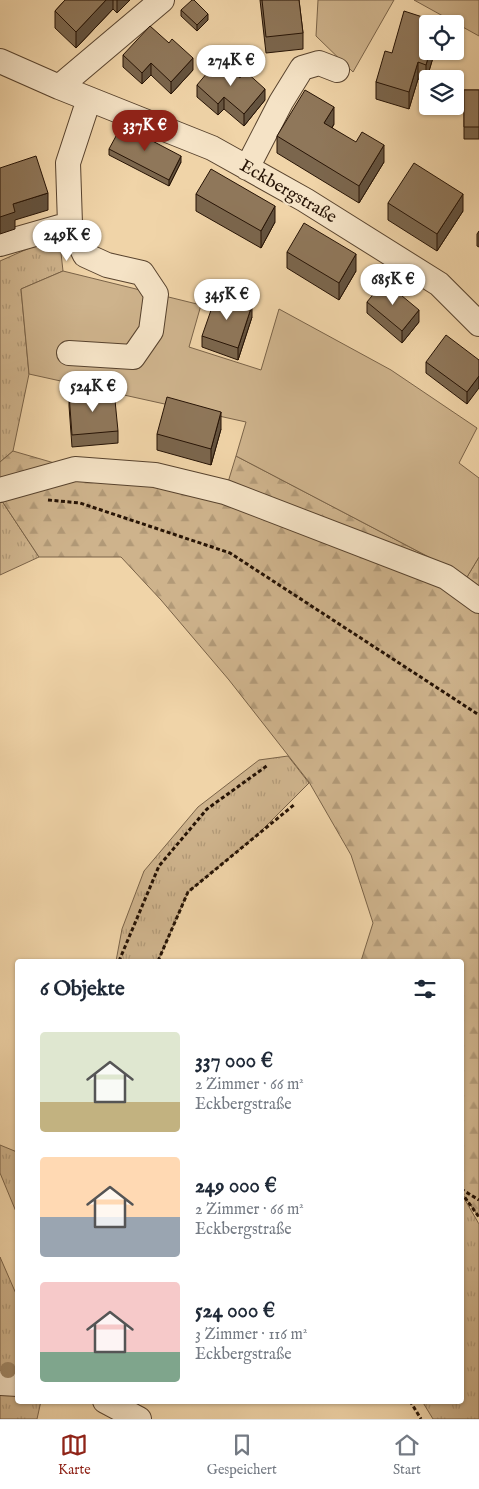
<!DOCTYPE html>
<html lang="de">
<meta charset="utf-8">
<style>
body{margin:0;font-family:"IM FELL English",serif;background:#f6f6f7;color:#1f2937;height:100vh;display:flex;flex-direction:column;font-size:19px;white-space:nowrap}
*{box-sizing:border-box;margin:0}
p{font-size:16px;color:#747a83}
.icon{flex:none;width:28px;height:28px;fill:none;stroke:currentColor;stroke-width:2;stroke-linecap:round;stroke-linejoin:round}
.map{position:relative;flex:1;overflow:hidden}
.side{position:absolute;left:15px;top:959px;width:449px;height:445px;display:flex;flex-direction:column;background:#fff;border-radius:5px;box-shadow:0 1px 4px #0004}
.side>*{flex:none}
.buttons{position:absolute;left:419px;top:15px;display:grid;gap:10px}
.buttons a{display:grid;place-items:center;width:45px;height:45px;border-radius:5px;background:#fff;box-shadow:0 1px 4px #0004;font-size:25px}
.price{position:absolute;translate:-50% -42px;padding:0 11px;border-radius:18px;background:#fff;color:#222;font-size:16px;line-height:32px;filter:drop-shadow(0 1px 2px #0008)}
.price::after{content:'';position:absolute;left:50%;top:30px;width:15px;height:11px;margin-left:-8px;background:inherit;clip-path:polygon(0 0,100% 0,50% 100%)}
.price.active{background:#8f2418;color:#fff}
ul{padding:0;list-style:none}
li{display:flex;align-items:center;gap:15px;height:125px;padding:0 25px}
li span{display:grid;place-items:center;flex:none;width:140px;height:100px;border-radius:5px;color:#555}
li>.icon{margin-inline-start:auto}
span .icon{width:60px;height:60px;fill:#fffc;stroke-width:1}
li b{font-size:21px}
h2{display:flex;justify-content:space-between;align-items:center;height:60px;padding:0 25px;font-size:21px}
.tabs{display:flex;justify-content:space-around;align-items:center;height:70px;border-top:1px solid #e0e1e3;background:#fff;font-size:14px;color:#747a83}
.tabs a{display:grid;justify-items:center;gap:2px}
.tabs .active{color:#8f2418}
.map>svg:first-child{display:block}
.grass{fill:url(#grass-tufts);stroke:#7a6348}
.forest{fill:url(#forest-firs);stroke:#7a6348}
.cemetery{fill:url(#cemetery-stones);stroke:#7a6348}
.garden{fill:#ceb38c;stroke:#7a6348}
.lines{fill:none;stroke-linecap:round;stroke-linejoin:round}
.minor-casing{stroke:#58432e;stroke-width:26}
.path{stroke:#261305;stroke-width:3;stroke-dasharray:4 2.5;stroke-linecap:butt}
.minor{stroke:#f5e3c6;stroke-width:24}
.tree{fill:#a18968}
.wall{fill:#7b664d;stroke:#261305}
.shaded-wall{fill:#64533f;stroke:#261305}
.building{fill:#8f775a;stroke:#261305}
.labels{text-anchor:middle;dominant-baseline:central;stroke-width:4.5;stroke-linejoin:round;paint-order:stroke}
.street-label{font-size:18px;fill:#261305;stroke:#f5e3c6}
</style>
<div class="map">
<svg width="479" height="1419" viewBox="0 0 479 1419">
<defs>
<pattern id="grass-tufts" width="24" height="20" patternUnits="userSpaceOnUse" patternTransform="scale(1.25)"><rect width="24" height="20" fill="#ceb38c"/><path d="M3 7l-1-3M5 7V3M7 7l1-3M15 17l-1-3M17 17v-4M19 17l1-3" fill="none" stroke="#b19977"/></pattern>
<pattern id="forest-firs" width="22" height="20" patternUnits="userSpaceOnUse" patternTransform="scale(1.25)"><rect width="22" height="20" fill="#ceb38c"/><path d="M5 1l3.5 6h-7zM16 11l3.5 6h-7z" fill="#b19977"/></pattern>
<pattern id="cemetery-stones" width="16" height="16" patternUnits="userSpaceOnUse" patternTransform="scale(1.25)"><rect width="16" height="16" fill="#ceb38c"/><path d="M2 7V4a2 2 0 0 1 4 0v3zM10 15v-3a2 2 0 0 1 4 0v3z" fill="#b19977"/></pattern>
</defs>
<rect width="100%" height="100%" fill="#f0d4a8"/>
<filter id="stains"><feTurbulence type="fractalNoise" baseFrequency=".004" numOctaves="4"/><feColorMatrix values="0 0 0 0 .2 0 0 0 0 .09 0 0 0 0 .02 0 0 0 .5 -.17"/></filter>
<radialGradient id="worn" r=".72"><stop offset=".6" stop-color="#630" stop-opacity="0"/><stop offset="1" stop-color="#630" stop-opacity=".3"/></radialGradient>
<path class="grass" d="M59,235L63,271L21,289L29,374L13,451L0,462V261Z
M0,498L39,557L0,575Z
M288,756L309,783L258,834L188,892L158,961H116L122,929L144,871L198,807L259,760Z
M0,1145L17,1152V1214L0,1173Z
M461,1193L479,1224V1419H433L422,1401H461Z
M0,1257L17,1296V1378L0,1377Z
M0,1389L17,1393L18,1401H41L37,1419H0Z"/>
<path class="forest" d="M13,451L75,469L225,492L236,456L467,577L479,586V1217L461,1192V961H361L373,923L351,855L309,782L229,680L161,600L121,557H39L0,498V462Z"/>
<path class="cemetery" d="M479,557V586L467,577Z"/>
<path class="garden" d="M318,0H394L353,72L316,36Z
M414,0H479V36Z
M63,271L201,305L189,347L261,370L279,309L391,370L477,428L459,463L479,478V557L467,577L236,456L246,422L29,374L21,289Z"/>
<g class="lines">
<g class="minor-casing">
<path id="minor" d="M0,61L59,87L212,148L305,200L439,284L479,324
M59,87L162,0
M247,168L281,102L302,68L319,63L337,70
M0,244L70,224
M69,353L133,357L151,331L156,294L142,273L107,265L85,255L70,224L68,163L89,99
M0,490L75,469L155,475L225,492L446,577L479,601
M0,1383L18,1384
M105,1401L139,1419"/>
</g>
<path class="path" d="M48,500L80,503L230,553L479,715
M119,961L159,866L207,809L268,765
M158,961L188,892L295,804
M461,1189L479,1200
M461,1192L479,1217
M410,1401L421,1419"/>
<use href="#minor" class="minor"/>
</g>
<circle class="tree" cx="8" cy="1370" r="8"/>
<path class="wall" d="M65,0H130L117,13L113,9L76,48L55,28V11Z
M260,0H299L303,33V49L266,53Z
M181,10L208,20L197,31L181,16Z
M438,24L428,51H435L426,81L418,79L409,109L376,99V82L392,53Z
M123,55L193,70L171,94L151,75L142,84L123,67Z
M197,85L265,100L244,126L224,109L218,115L197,97Z
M464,90H479V139H464Z
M334,124L332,128L384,162L359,203L277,153V136Z
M109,149L181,162L169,186L109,155Z
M196,194L275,222L261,248L196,211Z
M388,203L463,211L437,251L388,220Z
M479,231V247L477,246V234Z
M287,252L356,271L339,300L287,268Z
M367,302L419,322L402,343L367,313Z
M252,317L238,360L202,347V336Z
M479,360L467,404L426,373V362Z
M69,394L118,431V443L72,447L69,406Z
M221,429L211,465L157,450V434Z"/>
<path class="shaded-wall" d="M106,0H113V9L76,48V32Z
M117,0H130L117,13Z
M208,14V20L197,31V25Z
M430,51H435L426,81V65Z
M193,58V70L171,94V82Z
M418,62V79L409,109V92Z
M151,63V75L142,84V73Z
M265,89V100L244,126V114Z
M224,97V109L218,115V104Z
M334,107V124L324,140V123Z
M384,145V162L359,203V186Z
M181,156V162L169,186V180Z
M48,193V210L15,220V229L0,234V217L13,204Z
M463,194V211L437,251V234Z
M275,206V222L261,248V231Z
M356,254V271L339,300V283Z
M252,305V317L238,360V348Z
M419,310V322L402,343V331Z
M479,376V388L467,404V392Z
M221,412V429L211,465V449Z"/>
<path class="building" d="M65,0H106L76,32L55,11Z
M192,0H194L208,14L197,25L181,10Z
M262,0H299L303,33L266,37Z
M404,11L438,22V24H428V51H430L426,65L418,62L409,92L376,82L385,51L392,53Z
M150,26L169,43L172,39L193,58L171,82L151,63L142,73L123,55Z
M218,60L240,78L245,71L265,89L244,114L224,97L218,104L197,85Z
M305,90L334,107L324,123L356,142L362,132L384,145L359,186L277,136Z
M464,90H479V127H464Z
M122,125L181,156L169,180L109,149Z
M36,156L48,193L13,204L15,212L0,217V168Z
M414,163L463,194L437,234L388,203Z
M211,169L275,206L261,231L196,194Z
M304,223L356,254L339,283L287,252Z
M384,281L419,310L402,331L367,302Z
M217,293L252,305L238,348L202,336Z
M446,335L479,360V376L467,392L426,362Z
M114,390L118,431L72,435L69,394Z
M167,397L221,412L211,449L157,434Z"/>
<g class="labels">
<g class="street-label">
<text transform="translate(288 192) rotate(30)">Eckbergstraße</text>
</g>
</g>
<rect width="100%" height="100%" filter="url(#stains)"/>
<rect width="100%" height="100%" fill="url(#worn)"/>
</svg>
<div class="buttons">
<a><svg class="icon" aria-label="locate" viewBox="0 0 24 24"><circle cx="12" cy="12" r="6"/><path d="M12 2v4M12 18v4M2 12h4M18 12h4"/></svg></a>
<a><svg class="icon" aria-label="layers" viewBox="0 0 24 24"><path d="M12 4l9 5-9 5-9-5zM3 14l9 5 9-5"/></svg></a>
</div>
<b class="price" style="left:231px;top:87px">274K €</b>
<b class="price active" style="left:145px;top:152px">337K €</b>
<b class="price" style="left:67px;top:262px">249K €</b>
<b class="price" style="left:393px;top:306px">685K €</b>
<b class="price" style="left:227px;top:321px">345K €</b>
<b class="price" style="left:93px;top:413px">524K €</b>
<section class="side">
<h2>6 Objekte<svg class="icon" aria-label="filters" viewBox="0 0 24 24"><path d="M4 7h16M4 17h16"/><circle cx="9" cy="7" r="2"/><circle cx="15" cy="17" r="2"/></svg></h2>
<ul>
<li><span style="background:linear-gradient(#dfe7d0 70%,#c2b280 0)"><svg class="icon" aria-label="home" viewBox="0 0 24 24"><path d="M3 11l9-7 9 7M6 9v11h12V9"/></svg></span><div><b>337 000 €</b><p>2 Zimmer · 66 m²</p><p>Eckbergstraße</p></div></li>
<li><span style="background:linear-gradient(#ffd9b3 60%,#9aa5b1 0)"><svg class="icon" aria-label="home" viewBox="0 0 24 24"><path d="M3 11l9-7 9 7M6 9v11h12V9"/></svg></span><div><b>249 000 €</b><p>2 Zimmer · 66 m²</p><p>Eckbergstraße</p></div></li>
<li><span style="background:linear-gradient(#f6c9c9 70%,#7fa58c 0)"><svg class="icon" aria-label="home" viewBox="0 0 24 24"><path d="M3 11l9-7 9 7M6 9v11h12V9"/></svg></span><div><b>524 000 €</b><p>3 Zimmer · 116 m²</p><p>Eckbergstraße</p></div></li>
</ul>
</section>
</div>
<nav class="tabs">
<a class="active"><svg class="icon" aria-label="map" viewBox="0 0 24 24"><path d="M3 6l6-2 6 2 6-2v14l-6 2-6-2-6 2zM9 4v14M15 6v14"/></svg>Karte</a>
<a><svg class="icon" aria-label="saved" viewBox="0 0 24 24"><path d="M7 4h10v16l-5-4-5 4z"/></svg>Gespeichert</a>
<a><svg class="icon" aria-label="home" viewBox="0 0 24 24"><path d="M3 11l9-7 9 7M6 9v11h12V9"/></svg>Start</a>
</nav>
